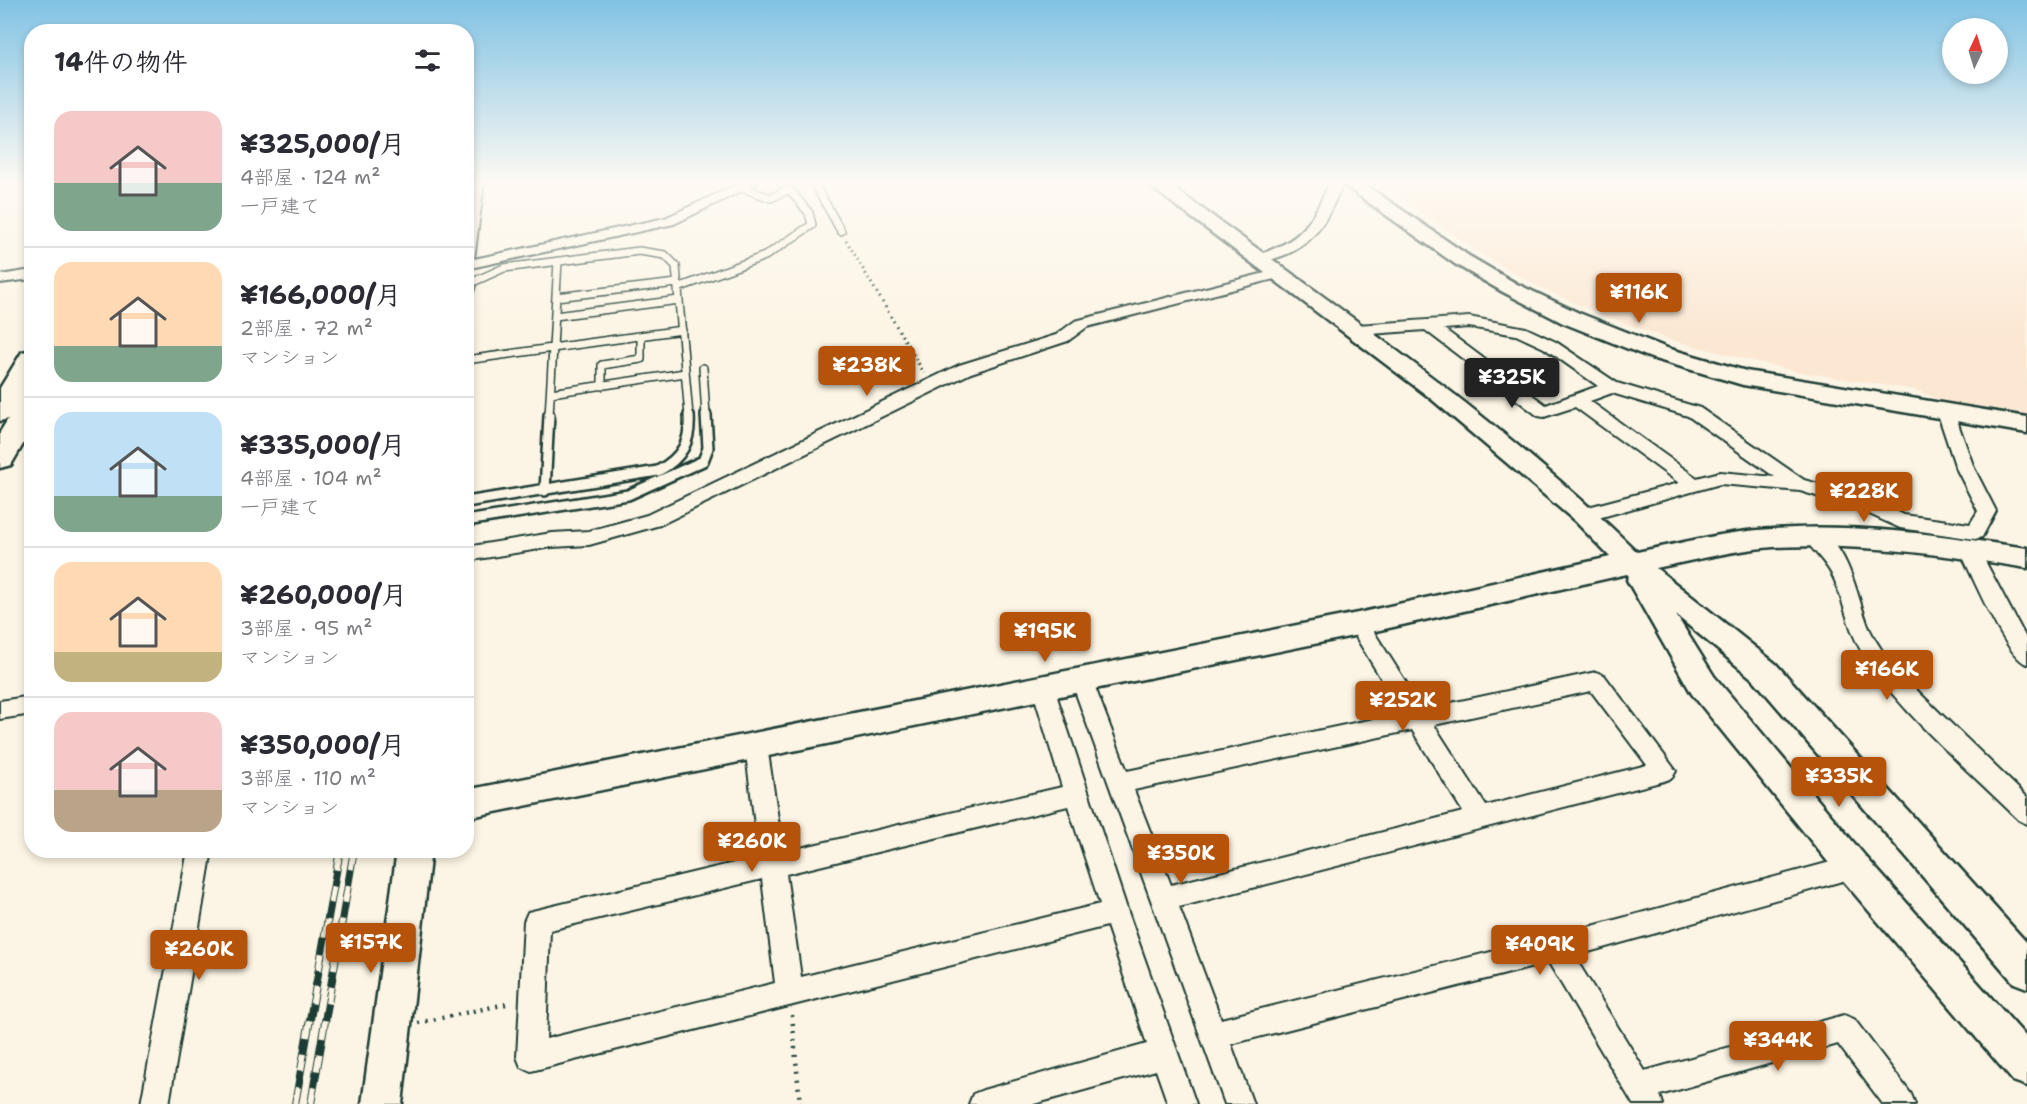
<!DOCTYPE html>
<html lang="ja">
<meta charset="utf-8">
<style>
body{margin:0;font-family:"Shantell Sans","Klee One",sans-serif;background:#f7f7f7;color:#2b2b33;height:100vh;display:flex;flex-direction:column;font-size:22px;white-space:nowrap}
*{box-sizing:border-box;margin:0}
p{font-size:20px;color:#7c7c81}
.icon{flex:none;width:33px;height:33px;fill:none;stroke:currentColor;stroke-width:2;stroke-linecap:round;stroke-linejoin:round}
.map{position:relative;flex:1;overflow:hidden}
.sheet{position:absolute;left:24px;top:24px;width:450px;height:834px;display:flex;flex-direction:column;background:#fff;border-radius:24px;box-shadow:0 3px 9px #0003}
.sheet>*{flex:none}
.needle{width:39px;rotate:4deg}
.fabs{position:absolute;left:1942px;top:18px;display:grid;gap:12px}
.fabs a{display:grid;place-items:center;width:66px;height:66px;border-radius:50%;background:#fff;box-shadow:0 3px 9px #0003;font-size:30px}
.price{position:absolute;translate:-50% -51px;padding:0 14px;border-radius:6px;background:#b45309;color:#fff;font-size:20px;line-height:39px;filter:drop-shadow(0 2px 3px #0008)}
.price::after{content:'';position:absolute;left:50%;top:36px;width:18px;height:14px;margin-left:-9px;background:inherit;clip-path:polygon(0 0,100% 0,50% 100%)}
.price.current{background:#222;color:#fff}
ul{padding:0;list-style:none}
li{display:flex;align-items:center;gap:18px;height:150px;padding:0 30px}
li+li{border-top:2px solid #e1e1e2}
li span{display:grid;place-items:center;flex:none;width:168px;height:120px;border-radius:18px;color:#555}
li>.icon{margin-inline-start:auto}
span .icon{width:72px;height:72px;fill:#fffc;stroke-width:1}
li b{font-size:26px}
h2{display:flex;justify-content:space-between;align-items:center;height:72px;padding:0 30px;font-size:26px}
.map>svg:first-child{display:block}
.built{fill:#fbe7d2}
.lines{fill:none;stroke-linecap:round;stroke-linejoin:round}
.lane-far1-casing{stroke:#1f3d34;stroke-width:10}
.lane-casing{stroke:#1f3d34;stroke-width:14}
.street-casing{stroke:#1f3d34;stroke-width:4}
.secondary-casing{stroke:#1f3d34;stroke-width:5}
.highway-casing{stroke:#1f3d34;stroke-width:5}
.path-far1{stroke:#1f3d34;stroke-width:3;stroke-dasharray:1.5 4;stroke-linecap:butt}
.path{stroke:#1f3d34;stroke-width:4.5;stroke-dasharray:2 6;stroke-linecap:butt}
.lane-far1{stroke:#fcf5e5;stroke-width:7}
.lane{stroke:#fcf5e5;stroke-width:9}
.street{fill:#fcf5e5;fill-rule:evenodd}
.secondary{fill:#fcf5e5;fill-rule:evenodd}
.highway{fill:#fcf5e5;fill-rule:evenodd}
.rail-casing{stroke:#1f3d34;stroke-width:8}
.rail{stroke:#fcf5e5;stroke-width:6;stroke-dasharray:17;stroke-linecap:butt}
</style>
<div class="map">
<svg width="2027" height="1104" viewBox="0 0 2027 1104">
<rect width="100%" height="100%" fill="#fcf5e5"/>
<filter id="ink" filterUnits="userSpaceOnUse"><feTurbulence type="fractalNoise" baseFrequency=".0167" numOctaves="2"/><feDisplacementMap in="SourceGraphic" scale="12" xChannelSelector="R" yChannelSelector="G"/><feConvolveMatrix kernelMatrix="1 2 1 2 8 2 1 2 1" color-interpolation-filters="sRGB"/></filter>
<g filter="url(#ink)">
<path class="built" d="M1379,183H2027V414L1944,401L1916,390L1794,371L1674,341L1605,316L1537,286L1483,255Z"/>
<g class="lines">
<g class="lane-far1-casing">
<path id="lane-far1" d="M814,183L841,231
M678,288L765,256L812,225L809,213L789,189L771,198L742,188
M556,297L677,283
M466,304L473,282L504,268L639,251L665,255L676,266L689,416
M555,316L679,300
M466,360L682,330
M703,368L706,416
M602,386V365L641,359V336
M551,393L685,373
M549,416L558,261"/>
</g>
<g class="lane-casing">
<path id="lane" d="M545,491L549,415
M466,502L658,471C682,458 691,442 689,415
M466,521L628,495L703,461L708,448L706,415"/>
</g>
<g class="street-casing">
<path id="street" d="M470,183H484L474,259L665,218L740,183H758L674,224L466,269V209Z
M1329,183H1343C1328,218 1315,247 1276,258C1268,261 1261,264 1253,262L1251,259L1253,256C1300,242 1310,227 1329,183Z
M32,270V279L0,283V275Z
M1277,270L1282,271L1284,274L1282,277L1087,327L1068,341L971,373L660,525L589,545L552,547L466,561V547L552,533L589,531L647,515L959,365L1056,335L1075,321Z
M1469,317L1526,328L1556,342L1617,383L1700,408L1804,480L1870,498L1904,515L1970,524L1978,511L1956,468L1937,411L1940,407H1952L1974,468L1996,511L1982,537L1975,539L1900,528L1856,508L1800,491L1720,484L1584,522L1577,520L1575,515L1577,510L1679,483L1575,407L1544,417L1538,416L1425,330L1357,335L1349,330L1357,325ZM1469,327L1516,335L1544,348L1598,386L1546,405L1444,329ZM1612,393L1688,416L1775,477L1720,472L1697,478L1590,401Z
M1813,529C1850,540 1857,601 1870,630C1886,663 1916,689 1941,714C1970,742 1998,769 2027,797V824L2019,820C1969,771 1910,721 1870,665C1849,635 1847,612 1835,581C1828,563 1813,552 1803,536L1806,531Z
M1969,542L1976,544L2027,640V664C2006,658 1971,572 1959,549L1962,544Z
M1358,616L1365,618L1423,709L1596,672L1604,675L1676,771L1672,778L1664,781L1179,907L1221,1019L1555,936L1853,856L1862,859L1865,867L1862,875L1853,878L1574,956L1645,1071L1844,1015L1854,1019L1911,1094L1915,1104H1883L1838,1044L1660,1095L1663,1104H1633L1549,963L1231,1044L1253,1104H1225L1071,680L1074,674L1082,671L1090,674L1127,771L1402,713L1348,624L1351,618ZM1591,691L1647,765L1486,806L1434,725ZM1412,730L1463,812L1171,885L1134,790Z
M1043,679L1051,682L1054,688L1128,912L1196,1104H1168L1156,1070L1034,1104H969L973,1094L983,1090L1147,1044L1107,926L531,1071L521,1067L517,1057L524,921L528,912L759,857L745,746L748,739L756,736L764,739L767,746L783,852L1062,787L1032,688L1035,682ZM1068,806L1100,904L801,977L786,874ZM762,879L775,983L546,1039L550,930Z
M32,696V714L0,719V701Z
M188,850H212L169,1104H141Z"/>
</g>
<g class="secondary-casing">
<path id="secondary" d="M1146,183H1167C1327,301 1495,413 1637,552C1682,543 1727,531 1772,529C1859,523 1942,535 2027,548V568C1942,554 1859,543 1773,547C1734,550 1695,560 1656,568L1776,664L2027,943V988L2014,983L1754,680L1676,615L1714,676L1865,856L2027,1038V1086L2013,1081L1841,878L1692,694L1627,580L1629,576L1627,574L1358,635L466,818V790L1358,613L1610,557L1575,521L1429,397Z
M1341,183H1363L1469,256L1517,284L1579,313L1667,348L1746,371L2027,417V433L1743,385L1651,358L1563,323L1503,292L1455,264Z
M397,850H431L402,1104H362Z"/>
</g>
<g class="highway-casing">
<path id="highway" d="M32,350V383L24,395L32,393V429L11,465L0,468V432L8,419L0,421V388L22,352Z"/>
</g>
<path class="path-far1" d="M846,240L924,373"/>
<path class="path" d="M792,1015L800,1104
M418,1023L511,1003"/>
<use href="#lane-far1" class="lane-far1"/>
<use href="#lane" class="lane"/>
<use href="#street" class="street"/>
<use href="#secondary" class="secondary"/>
<use href="#highway" class="highway"/>
<g class="rail-casing">
<path id="rail" d="M295,1104L340,850
M311,1104L354,850"/>
</g>
<use href="#rail" class="rail"/>
</g>
</g>
<linearGradient id="sky" x2="0" y2="1"><stop stop-color="#81c2e4"/><stop offset="0.54" stop-color="#fefaf3"/><stop offset="1" stop-color="#fefaf3" stop-opacity="0"/></linearGradient>
<rect width="2027" height="338" fill="url(#sky)"/>
</svg>
<div class="fabs">
<a><svg class="needle" viewBox="-14 -14 28 28"><path d="M0-13l5 13h-10z" fill="#e53935"/><path d="M0 13l5-13h-10z" fill="#7c7c81"/></svg></a>
</div>
<b class="price" style="left:1639px;top:324px">¥116K</b>
<b class="price" style="left:867px;top:397px">¥238K</b>
<b class="price current" style="left:1512px;top:409px">¥325K</b>
<b class="price" style="left:1864px;top:523px">¥228K</b>
<b class="price" style="left:1045px;top:663px">¥195K</b>
<b class="price" style="left:1887px;top:701px">¥166K</b>
<b class="price" style="left:1403px;top:732px">¥252K</b>
<b class="price" style="left:1839px;top:808px">¥335K</b>
<b class="price" style="left:752px;top:873px">¥260K</b>
<b class="price" style="left:1181px;top:885px">¥350K</b>
<b class="price" style="left:371px;top:974px">¥157K</b>
<b class="price" style="left:1540px;top:976px">¥409K</b>
<b class="price" style="left:199px;top:981px">¥260K</b>
<b class="price" style="left:1778px;top:1072px">¥344K</b>
<section class="sheet">
<h2>14件の物件<svg class="icon" aria-label="filters" viewBox="0 0 24 24"><path d="M4 7h16M4 17h16"/><circle cx="9" cy="7" r="2"/><circle cx="15" cy="17" r="2"/></svg></h2>
<ul>
<li><span style="background:linear-gradient(#f6c9c9 60%,#7fa58c 0)"><svg class="icon" aria-label="home" viewBox="0 0 24 24"><path d="M3 11l9-7 9 7M6 9v11h12V9"/></svg></span><div><b>¥325,000/月</b><p>4部屋 · 124 m²</p><p>一戸建て</p></div></li>
<li><span style="background:linear-gradient(#ffd9b3 70%,#7fa58c 0)"><svg class="icon" aria-label="home" viewBox="0 0 24 24"><path d="M3 11l9-7 9 7M6 9v11h12V9"/></svg></span><div><b>¥166,000/月</b><p>2部屋 · 72 m²</p><p>マンション</p></div></li>
<li><span style="background:linear-gradient(#bfe0f5 70%,#7fa58c 0)"><svg class="icon" aria-label="home" viewBox="0 0 24 24"><path d="M3 11l9-7 9 7M6 9v11h12V9"/></svg></span><div><b>¥335,000/月</b><p>4部屋 · 104 m²</p><p>一戸建て</p></div></li>
<li><span style="background:linear-gradient(#ffd9b3 75%,#c2b280 0)"><svg class="icon" aria-label="home" viewBox="0 0 24 24"><path d="M3 11l9-7 9 7M6 9v11h12V9"/></svg></span><div><b>¥260,000/月</b><p>3部屋 · 95 m²</p><p>マンション</p></div></li>
<li><span style="background:linear-gradient(#f6c9c9 65%,#b9a48a 0)"><svg class="icon" aria-label="home" viewBox="0 0 24 24"><path d="M3 11l9-7 9 7M6 9v11h12V9"/></svg></span><div><b>¥350,000/月</b><p>3部屋 · 110 m²</p><p>マンション</p></div></li>
</ul>
</section>
</div>
